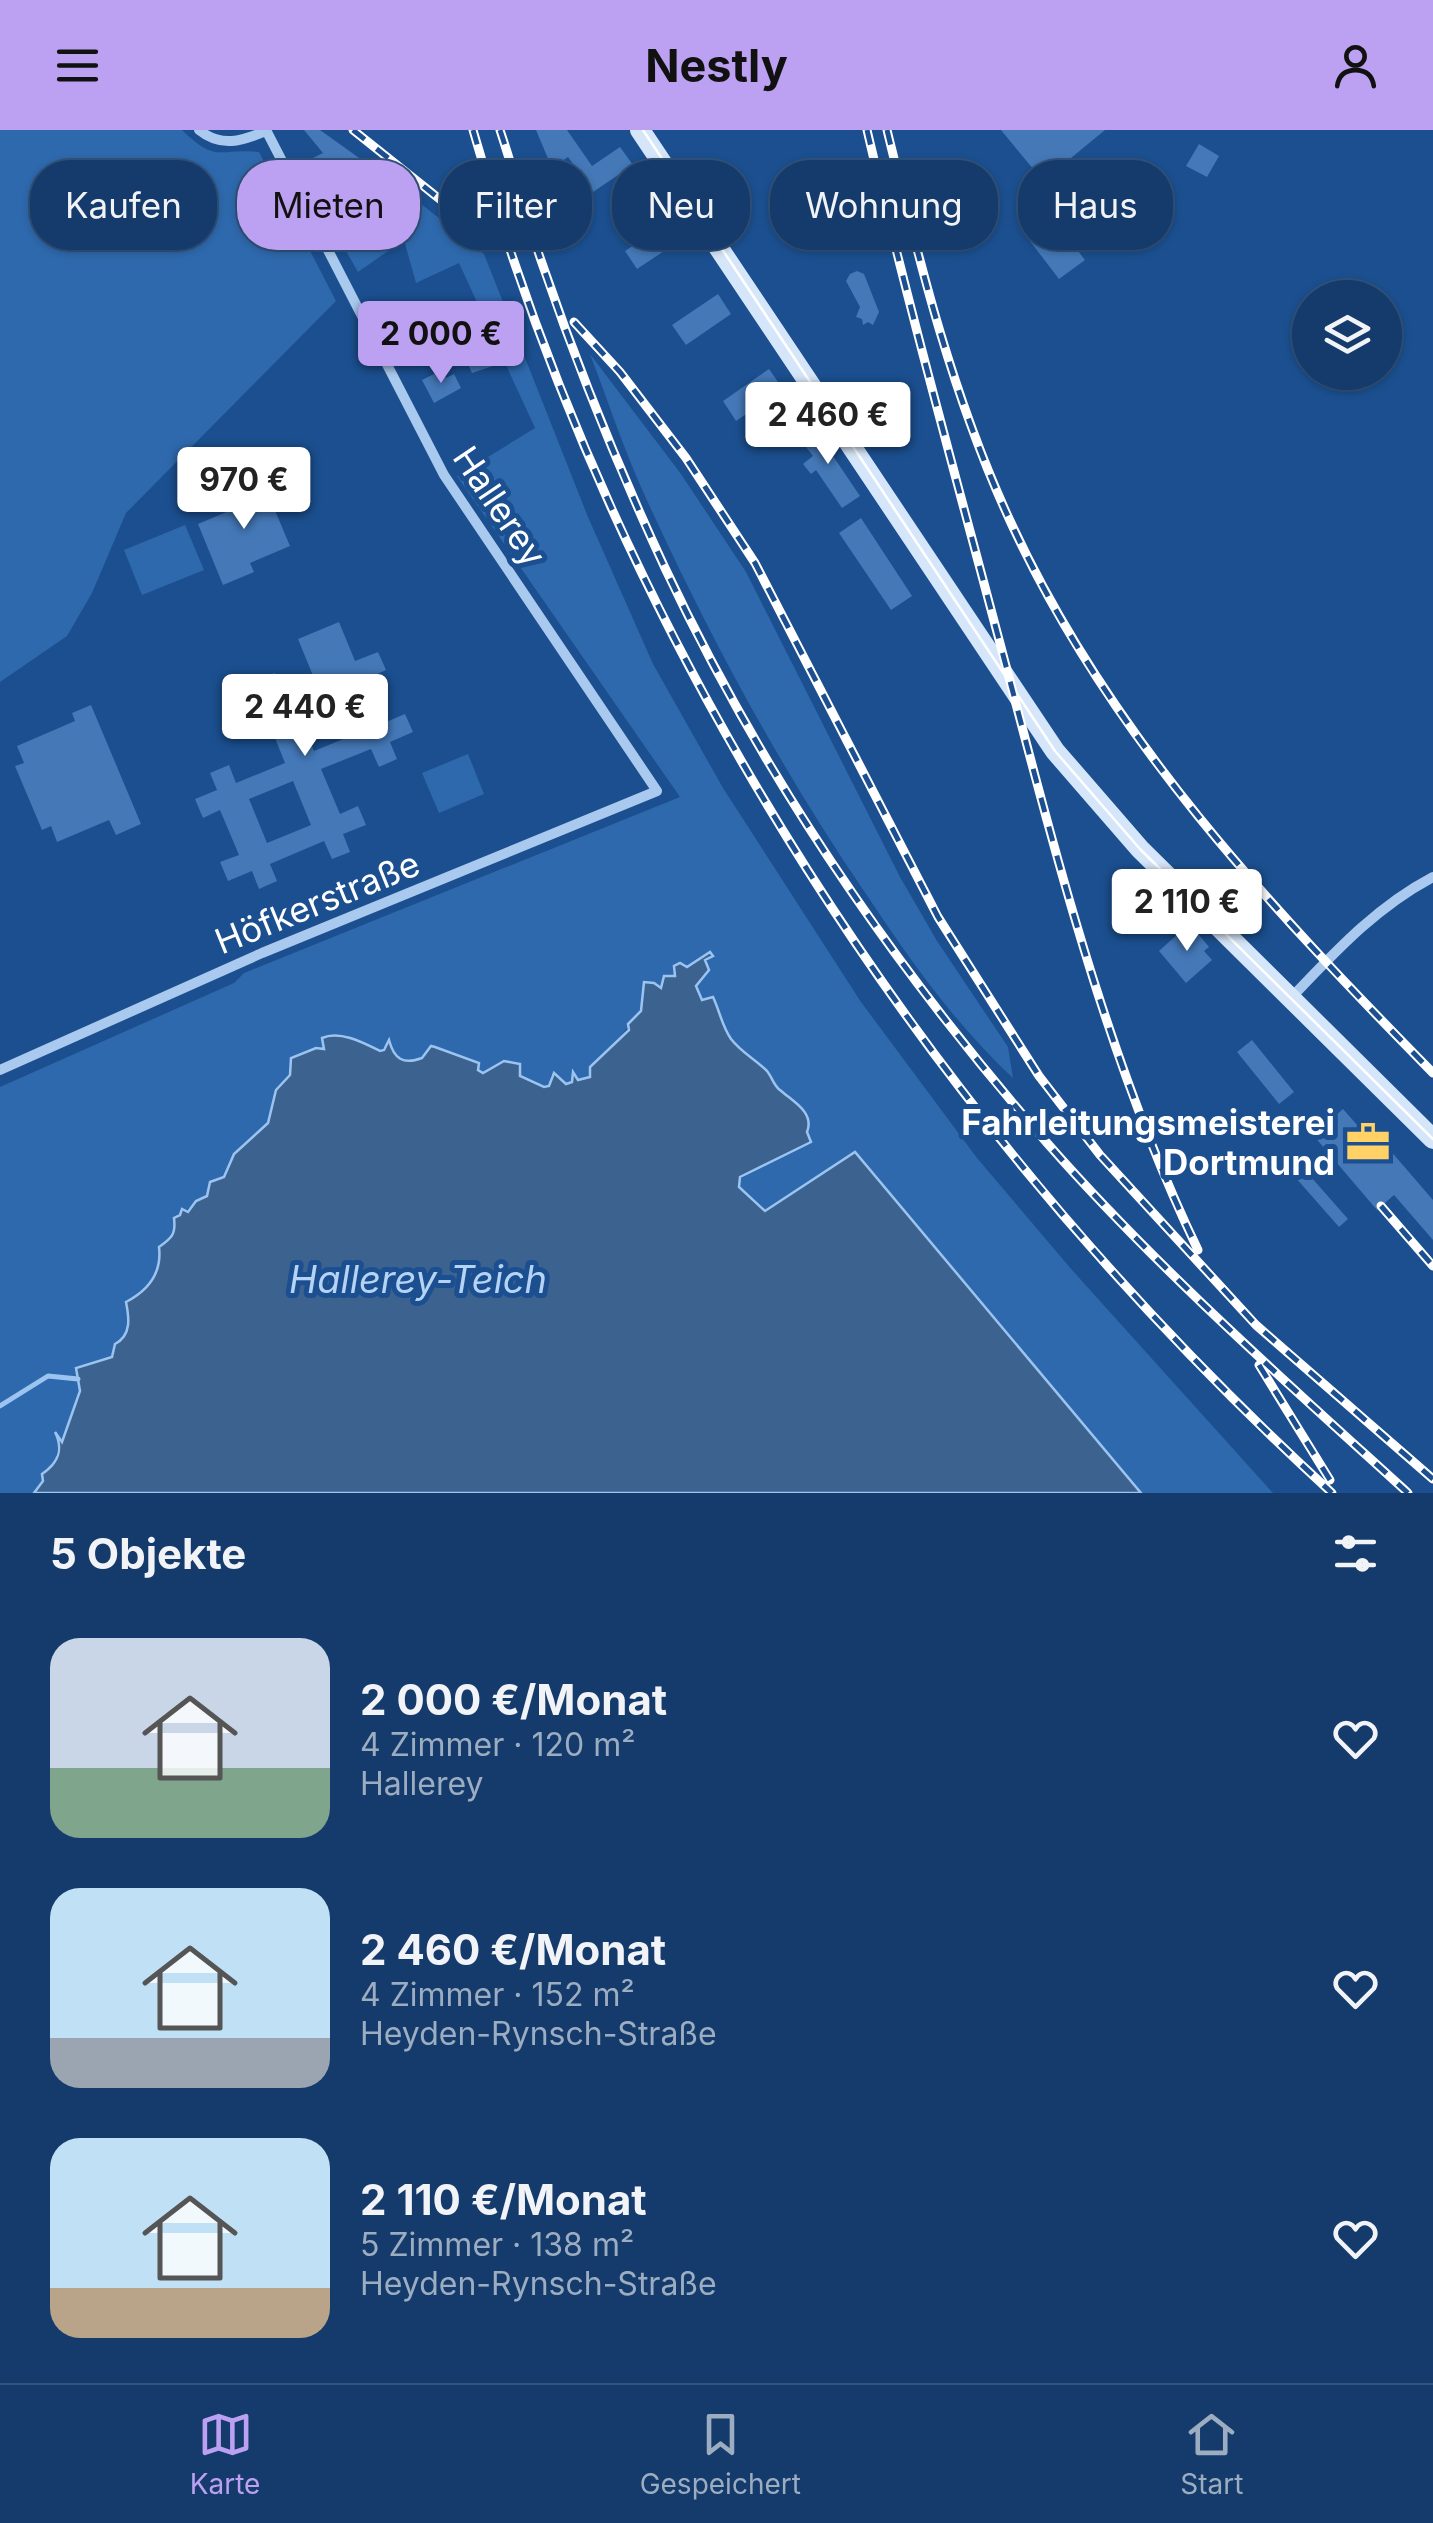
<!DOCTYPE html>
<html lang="de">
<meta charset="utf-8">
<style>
body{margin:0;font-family:Inter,sans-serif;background:#214673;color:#f1f3f6;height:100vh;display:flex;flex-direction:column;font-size:38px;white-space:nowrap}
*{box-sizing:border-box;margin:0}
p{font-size:32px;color:#9dadc1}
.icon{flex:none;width:55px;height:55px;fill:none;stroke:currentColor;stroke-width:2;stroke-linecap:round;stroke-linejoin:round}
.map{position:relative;height:1363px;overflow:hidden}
.sheet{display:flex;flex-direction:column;background:#143b6b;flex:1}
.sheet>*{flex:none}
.guide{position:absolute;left:30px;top:30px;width:1375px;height:90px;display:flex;gap:20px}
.buttons{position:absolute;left:1292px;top:150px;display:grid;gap:20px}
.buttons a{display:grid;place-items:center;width:110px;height:110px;border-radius:50%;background:#143b6b;box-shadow:0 2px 8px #0004,0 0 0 2px #33557e;font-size:50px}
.price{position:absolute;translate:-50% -85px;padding:0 22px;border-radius:10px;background:#fff;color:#222;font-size:32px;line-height:65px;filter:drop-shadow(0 2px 5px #0008)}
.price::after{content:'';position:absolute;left:50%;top:60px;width:30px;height:22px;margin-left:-15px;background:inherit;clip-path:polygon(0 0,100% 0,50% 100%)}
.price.active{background:#bca0f2;color:#111}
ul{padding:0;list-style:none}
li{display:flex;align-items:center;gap:30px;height:250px;padding:0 50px}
li span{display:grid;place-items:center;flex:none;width:280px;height:200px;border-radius:30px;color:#555}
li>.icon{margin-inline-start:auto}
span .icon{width:120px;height:120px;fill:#fffc;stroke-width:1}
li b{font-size:42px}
h2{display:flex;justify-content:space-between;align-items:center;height:120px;padding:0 50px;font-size:42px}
.tag{padding:0 35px;border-radius:40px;background:#143b6b;box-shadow:0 2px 8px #0004,0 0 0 2px #33557e;font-size:35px;line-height:90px}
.tag.active{background:#bca0f2;color:#111}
header{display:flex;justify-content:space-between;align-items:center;height:130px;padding:0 50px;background:#bca0f2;color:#111;font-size:45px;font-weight:700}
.tabs{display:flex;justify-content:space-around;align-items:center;height:140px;border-top:2px solid #33557e;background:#143b6b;font-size:28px;color:#9dadc1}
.tabs a{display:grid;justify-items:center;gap:5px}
.tabs .active{color:#bca0f2}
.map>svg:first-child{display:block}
.green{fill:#2e69ad}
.water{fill:#3c6290;stroke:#9cc4f0;stroke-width:2.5}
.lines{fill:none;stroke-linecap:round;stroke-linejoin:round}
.stream{stroke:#9cc4f0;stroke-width:5}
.building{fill:#4478b7;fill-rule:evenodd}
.street{stroke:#a9c9ee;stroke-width:10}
.secondary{stroke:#d6e6fa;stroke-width:20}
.tram{stroke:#fff;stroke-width:2.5}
.rail-casing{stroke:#fff;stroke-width:9}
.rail{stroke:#1b4f8f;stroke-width:5;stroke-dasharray:15;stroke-linecap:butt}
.labels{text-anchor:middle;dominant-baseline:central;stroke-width:10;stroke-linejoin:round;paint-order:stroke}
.street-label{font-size:35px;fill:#fff;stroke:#1b4f8f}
.poi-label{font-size:35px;font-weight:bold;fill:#fff;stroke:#1b4f8f;text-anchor:end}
.water-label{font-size:38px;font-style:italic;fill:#b5d3f5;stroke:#1b4f8f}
</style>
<header><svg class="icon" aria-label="menu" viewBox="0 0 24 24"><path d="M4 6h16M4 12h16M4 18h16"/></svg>Nestly<svg class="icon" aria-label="person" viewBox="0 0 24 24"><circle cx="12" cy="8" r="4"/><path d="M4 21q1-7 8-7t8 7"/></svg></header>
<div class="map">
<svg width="1433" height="1363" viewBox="0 0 1433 1363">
<rect width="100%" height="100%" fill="#1b4f8f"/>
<path class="green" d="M0,0H182C217,34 218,18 259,22L336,171L126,383L92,463L67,506L0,552Z
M396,54L484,124L588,387L653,534L723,658L861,872L977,1028L1072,1140L1273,1363H1141L855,1022L765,1081L739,1056V1050L807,1002L806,984L789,966L778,960L765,940L732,910L710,869L702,870L696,856L708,840L705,829L713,826L703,825L676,846L667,845L661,858L644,855L641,881L585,950H578L573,942L572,952L566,954L558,945H551L549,956L544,957L520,946L521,936L506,930L483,943L435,917L431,916L422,928C404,934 395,929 389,912L380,921C364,913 340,900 322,908L324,919L291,928L290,945L276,960L267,993L234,1024L224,1047L207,1067L174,1088C177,1104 170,1110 158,1121L162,1132C152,1151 145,1161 126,1172C129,1188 131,1204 115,1213L112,1228L80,1261L63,1312L59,1311L54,1336L43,1344V1351L34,1363H0V957L234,853L244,843L680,667L457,346L535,298L459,133L416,153L404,110L358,142L334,100Z
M590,224L681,344L746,442L900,747L937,811L1008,917L1013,948C955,894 910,830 866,764C780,638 708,504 645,366C624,320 608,271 590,224Z
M185,395L204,440L142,465L124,420Z
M468,624L484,664L439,683L422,643Z"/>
<path class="water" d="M710,822L713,826L705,830L709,840L696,856L702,870L713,867C720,882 722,896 731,909C741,922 756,930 767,941C772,947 774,956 780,960C792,971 815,982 807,1002L811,1012L740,1047L739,1057L765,1081L855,1022L1141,1363H34L43,1351L42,1344C58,1333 64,1320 55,1302L62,1312L80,1261L76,1238L112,1227L115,1214C132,1205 129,1187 126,1172C149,1160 162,1142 159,1117C172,1108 176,1104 174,1088L180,1085L182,1079L188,1082L196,1071L207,1066L210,1052L224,1047L234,1024L268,993L276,960L290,945L291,928L316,918L324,919L322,908C340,900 364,913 380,921L384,920L389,910C394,929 403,935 422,928L431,916L435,917L479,933L478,940L483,943L504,931L520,934V946L544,957L549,956L554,943L566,954L572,952L573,942L578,950L590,947V937L629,900L628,894L641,881L644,852L654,853L661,858L664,846H675L674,836L680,833L687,837Z"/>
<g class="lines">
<path class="stream" d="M0,1276L48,1246L78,1249"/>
</g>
<path class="building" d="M304,0H320L376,40L332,62L325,47L313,53L303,33L323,23Z
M536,0H567L592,36L620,17L633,35L593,62L568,27L552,38Z
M1001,0H1105L1043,51Z
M1199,14L1219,26L1207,47L1186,36Z
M1048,82L1085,130L1059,149L1023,102Z
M670,91L682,109L637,139L625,121Z
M857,141L864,144L879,182L873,195L868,192L863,195L862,189L856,187L860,177L846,151L850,144Z
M718,164L731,184L686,215L672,195Z
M480,192L499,234L472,243L454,204Z
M769,239L783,259L736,291L723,271Z
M442,240L446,248L454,244L461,258L434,273L422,250Z
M814,296L836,323L833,326L860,366L842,378L816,340L811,344L803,334L813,326L799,308Z
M260,345L290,416L250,433L254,442L223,455L198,394L243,375L234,355Z
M861,388L912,466L891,480L839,403Z
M339,492L355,531L378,522L386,540L368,548L386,592L405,584L413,602L390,612L397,629L379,637L371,619L321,639L340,684L358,676L366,695L343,704L350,722L332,729L324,711L270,734L277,751L259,759L252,741L228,751L220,732L239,725L220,680L203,688L195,669L217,660L210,643L229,635L236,653L285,633L267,588L249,596L242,577L264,568L257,550L275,543L283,561L314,548L298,509ZM339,559L358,603L314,621L295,577ZM293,651L311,695L267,713L249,669Z
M91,575L141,694L116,705L109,690L57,712L51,696L42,700L15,636L24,633L17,616L75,591L72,583Z
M1195,800L1209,817L1204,821L1212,830L1186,853L1159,821L1180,802L1191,803Z
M1252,910L1294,962L1279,974L1237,922Z
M1343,979L1383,1024L1389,1019L1433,1070V1110L1394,1065L1377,1080L1313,1005Z
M1304,1039L1348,1089L1339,1097L1295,1047Z"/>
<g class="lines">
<path class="street" d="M199,0C221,18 242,11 266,1
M1291,868C1335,822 1376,777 1433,747
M0,940L262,823L657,661L444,345L266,0"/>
<path class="secondary" d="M640,0L1055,621L1140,719L1433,1009"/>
<path class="tram" d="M643,0L1055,621L1140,719L1433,1009"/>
<g class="rail-casing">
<path id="rail" d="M353,0L486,106
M473,0C622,525 931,996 1332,1363
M500,0C515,45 527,91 543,136C578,238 619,339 665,438C763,647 896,840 1048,1014C1158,1139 1285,1251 1408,1363
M867,0C912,192 966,383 1016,574C1065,760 1114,945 1198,1120
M887,0C920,135 953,269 1012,395C1111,608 1270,777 1433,943
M574,192L620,242L686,328L755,433L938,787L1039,946L1100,1025L1256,1195L1433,1349
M1381,1076L1433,1136
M1259,1235L1330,1350"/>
</g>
<use href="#rail" class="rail"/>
</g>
<defs>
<g id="office-bare" transform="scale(3.45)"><path d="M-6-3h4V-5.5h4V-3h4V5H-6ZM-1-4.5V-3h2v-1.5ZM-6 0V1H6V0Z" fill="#ffd166" stroke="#1b4f8f" stroke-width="2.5" paint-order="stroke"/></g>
</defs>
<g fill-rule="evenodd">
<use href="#office-bare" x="1368" y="1012"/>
</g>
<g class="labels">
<g class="street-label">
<text transform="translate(500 376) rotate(56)">Hallerey</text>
<text transform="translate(317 772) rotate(-22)">Höfkerstraße</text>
</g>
<g class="poi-label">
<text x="1335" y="992">Fahrleitungsmeisterei<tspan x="1335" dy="40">Dortmund</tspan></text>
</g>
<g class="water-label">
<text x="418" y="1149">Hallerey-Teich</text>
</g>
</g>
</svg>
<div class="buttons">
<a><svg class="icon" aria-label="layers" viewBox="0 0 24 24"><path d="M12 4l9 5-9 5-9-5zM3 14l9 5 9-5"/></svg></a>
</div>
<b class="price active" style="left:441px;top:256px">2 000 €</b>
<b class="price" style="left:828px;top:337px">2 460 €</b>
<b class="price" style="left:244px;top:402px">970 €</b>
<b class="price" style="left:305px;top:629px">2 440 €</b>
<b class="price" style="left:1187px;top:824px">2 110 €</b>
<div class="guide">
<a class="tag">Kaufen</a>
<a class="tag active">Mieten</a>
<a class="tag">Filter</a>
<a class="tag">Neu</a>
<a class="tag">Wohnung</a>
<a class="tag">Haus</a>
</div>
</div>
<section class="sheet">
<h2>5 Objekte<svg class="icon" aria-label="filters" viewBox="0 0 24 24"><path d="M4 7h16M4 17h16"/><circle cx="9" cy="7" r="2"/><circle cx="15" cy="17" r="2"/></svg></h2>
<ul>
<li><span style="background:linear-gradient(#c9d6e8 65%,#7fa58c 0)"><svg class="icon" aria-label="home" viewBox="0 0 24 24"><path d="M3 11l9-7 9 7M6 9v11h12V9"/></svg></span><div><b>2 000 €/Monat</b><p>4 Zimmer · 120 m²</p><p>Hallerey</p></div><svg class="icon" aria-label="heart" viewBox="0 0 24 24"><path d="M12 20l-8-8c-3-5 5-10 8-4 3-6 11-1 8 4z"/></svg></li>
<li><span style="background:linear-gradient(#bfe0f5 75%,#9aa5b1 0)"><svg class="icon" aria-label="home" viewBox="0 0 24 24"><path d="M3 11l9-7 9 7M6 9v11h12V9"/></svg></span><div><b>2 460 €/Monat</b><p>4 Zimmer · 152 m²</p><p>Heyden-Rynsch-Straße</p></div><svg class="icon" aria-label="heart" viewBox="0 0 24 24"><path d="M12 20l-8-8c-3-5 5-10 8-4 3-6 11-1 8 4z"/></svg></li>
<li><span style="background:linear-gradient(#bfe0f5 75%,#b9a48a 0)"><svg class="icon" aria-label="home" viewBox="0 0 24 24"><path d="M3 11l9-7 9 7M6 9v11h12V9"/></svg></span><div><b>2 110 €/Monat</b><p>5 Zimmer · 138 m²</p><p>Heyden-Rynsch-Straße</p></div><svg class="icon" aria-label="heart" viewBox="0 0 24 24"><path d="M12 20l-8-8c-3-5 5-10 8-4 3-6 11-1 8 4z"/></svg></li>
</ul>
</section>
<nav class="tabs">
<a class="active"><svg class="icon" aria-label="map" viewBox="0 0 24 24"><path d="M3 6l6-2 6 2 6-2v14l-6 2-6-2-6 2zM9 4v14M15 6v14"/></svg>Karte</a>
<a><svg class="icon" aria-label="saved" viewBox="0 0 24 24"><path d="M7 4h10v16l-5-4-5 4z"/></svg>Gespeichert</a>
<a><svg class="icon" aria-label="home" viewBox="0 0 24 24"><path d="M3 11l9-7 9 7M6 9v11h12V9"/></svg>Start</a>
</nav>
